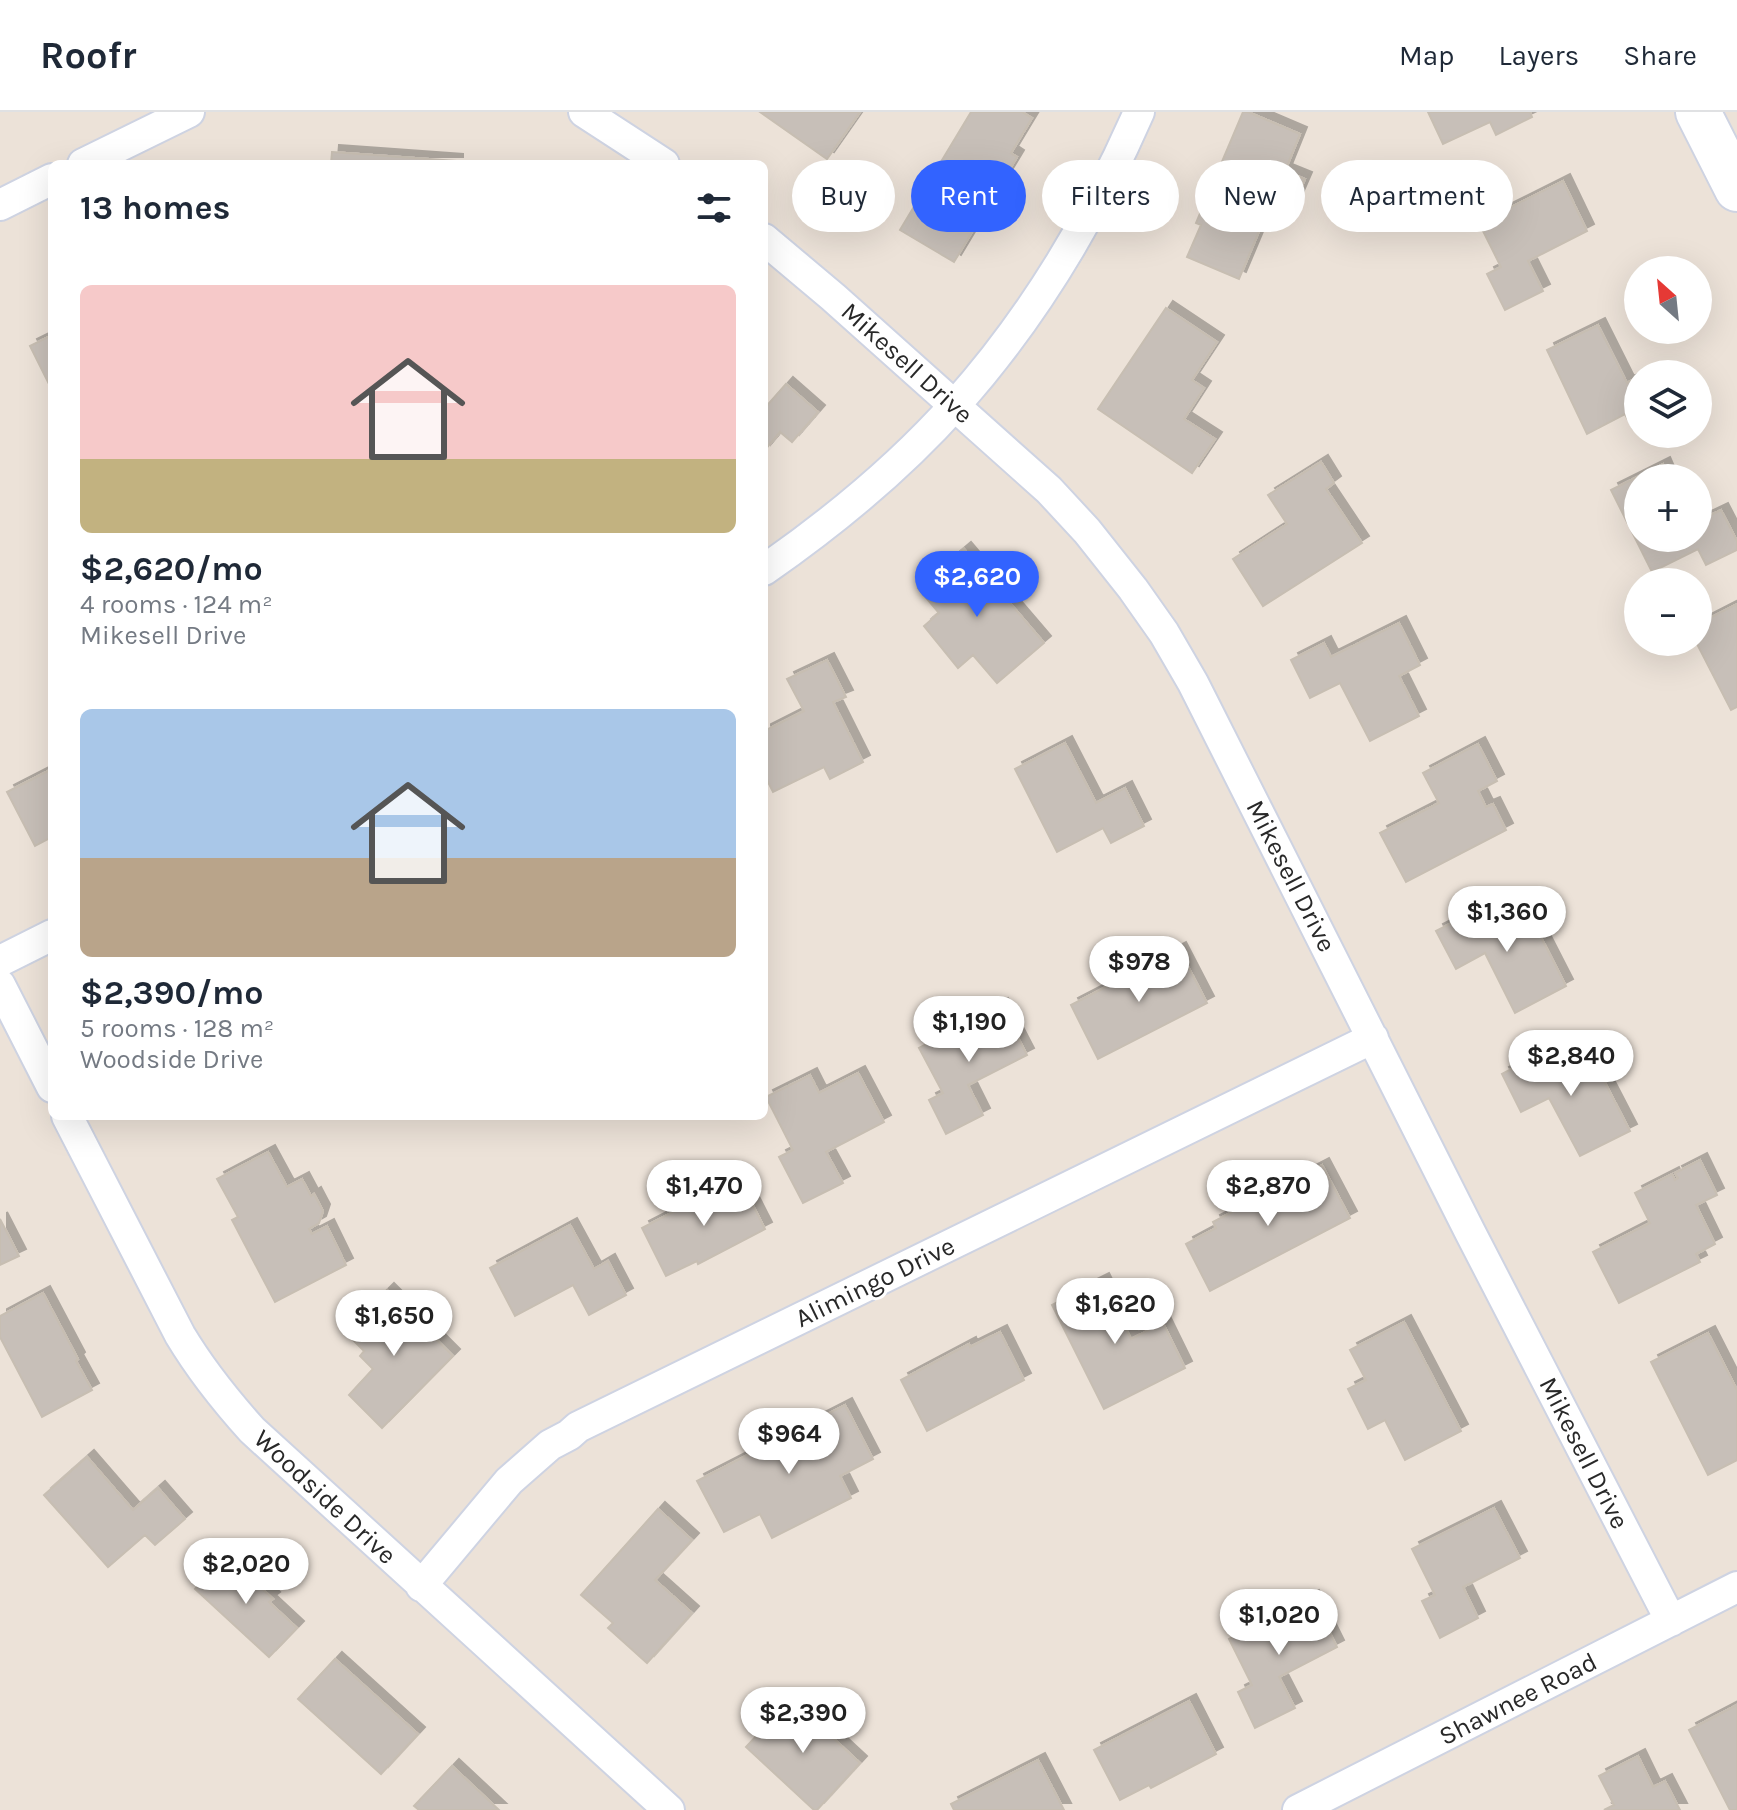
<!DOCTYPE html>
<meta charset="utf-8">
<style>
body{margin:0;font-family:Karla,sans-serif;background:#f6f6f7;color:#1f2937;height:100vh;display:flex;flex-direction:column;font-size:30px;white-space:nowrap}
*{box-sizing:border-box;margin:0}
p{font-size:26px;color:#747a83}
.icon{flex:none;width:44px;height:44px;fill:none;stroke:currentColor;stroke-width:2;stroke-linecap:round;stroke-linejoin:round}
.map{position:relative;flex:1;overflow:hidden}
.panel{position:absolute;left:48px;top:48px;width:720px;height:960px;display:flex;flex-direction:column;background:#fff;border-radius:12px;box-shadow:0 8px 32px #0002}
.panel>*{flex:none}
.guide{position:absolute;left:792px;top:48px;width:760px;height:72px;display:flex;gap:16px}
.needle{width:52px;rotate:333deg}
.tools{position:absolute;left:1624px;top:144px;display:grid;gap:16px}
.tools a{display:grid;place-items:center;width:88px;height:88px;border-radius:50%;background:#fff;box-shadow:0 8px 32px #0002;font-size:40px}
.price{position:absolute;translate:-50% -68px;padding:0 18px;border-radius:28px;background:#fff;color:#222;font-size:26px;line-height:52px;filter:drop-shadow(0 2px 4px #0008)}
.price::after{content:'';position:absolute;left:50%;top:48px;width:24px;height:18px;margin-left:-12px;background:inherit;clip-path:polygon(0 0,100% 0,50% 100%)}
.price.current{background:#3263ff;color:#fff}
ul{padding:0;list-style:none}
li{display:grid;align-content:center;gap:16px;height:424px;padding:0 32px}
li span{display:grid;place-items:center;height:248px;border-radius:12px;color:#555}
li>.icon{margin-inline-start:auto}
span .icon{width:144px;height:144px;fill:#fffc;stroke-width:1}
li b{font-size:34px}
h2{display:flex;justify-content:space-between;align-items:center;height:96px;padding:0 32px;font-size:34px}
.tag{padding:0 28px;border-radius:36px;background:#fff;box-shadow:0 8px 32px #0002;font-size:28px;line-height:72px}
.tag.current{background:#3263ff;color:#fff}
header{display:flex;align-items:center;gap:48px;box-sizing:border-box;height:112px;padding:0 40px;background:#fff;border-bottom:2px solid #e0e1e3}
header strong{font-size:38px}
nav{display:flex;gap:44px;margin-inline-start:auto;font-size:28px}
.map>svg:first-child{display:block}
.building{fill:#c7bfb8;stroke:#c7beb2;stroke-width:2;filter:url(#shadow)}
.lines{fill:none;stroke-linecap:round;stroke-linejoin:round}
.street-casing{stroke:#ced3e2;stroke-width:34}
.secondary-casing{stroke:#ced3e2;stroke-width:48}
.street{stroke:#fff;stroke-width:30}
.secondary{stroke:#fff;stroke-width:44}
.labels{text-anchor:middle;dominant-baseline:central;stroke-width:6;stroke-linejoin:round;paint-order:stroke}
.street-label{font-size:26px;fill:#282828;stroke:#fff}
</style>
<header>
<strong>Roofr</strong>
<nav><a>Map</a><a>Layers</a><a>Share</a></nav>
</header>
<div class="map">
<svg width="1737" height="1698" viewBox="0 0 1737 1698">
<defs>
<filter id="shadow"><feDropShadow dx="7" dy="-7" stdDeviation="0" flood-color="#0004"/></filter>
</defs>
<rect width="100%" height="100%" fill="#ece2d8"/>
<path class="building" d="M760,0H860L827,47Z
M971,0H1022L1032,6L1011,41L1017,45L954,150L900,118Z
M1243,0H1248L1300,22L1285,59L1305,67L1285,113L1265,105L1239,167L1187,145L1201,113L1196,111Z
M1428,0H1530L1532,5L1496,23L1490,10L1443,32Z
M332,40L456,49V52H331Z
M1563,69L1587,119L1528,149L1543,179L1505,198L1487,162L1501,155L1479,111Z
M1166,196L1217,230L1192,268L1204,276L1184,307L1215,327L1192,361L1098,297Z
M1598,213L1627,271L1638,265V315L1633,317L1625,302L1587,322L1547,238Z
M52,223V278L30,234Z
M786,272L818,300L792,330L780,320L764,339V297Z
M1321,350L1334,371L1326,377L1362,431L1263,494L1233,447L1287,412L1268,383Z
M1663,352L1669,366H1638V426H1698V409L1721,398L1737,429V438L1706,453L1698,437L1652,460L1611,378Z
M964,437L1044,531L997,571L973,543L958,556L924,514L939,501L918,476Z
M1737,492V595L1731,598L1696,530H1698V512Z
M1399,511L1420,553L1399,564L1419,604L1370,629L1340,571L1310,586L1291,548L1324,531L1331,545Z
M827,548L846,585L833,590L863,650L830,667L824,655L773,680L764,662V619L804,599L787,567Z
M1065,631L1096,691L1125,676L1144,714L1111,731L1103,716L1057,740L1015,657Z
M1478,632L1497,669L1478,679L1486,695L1493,692L1506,718L1406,770L1380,721L1439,691L1423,661Z
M52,657V725L35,734L7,680Z
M1524,792L1566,874L1515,901L1485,841L1456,857L1436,819L1471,801L1478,815Z
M1179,837L1207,891L1098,947L1071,893Z
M1001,893L1027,943L968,973L983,1003L946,1022L929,988L943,981L919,936Z
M1587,936L1630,1019L1580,1044L1549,986L1521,1000L1502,962L1534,945L1541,959Z
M858,961L884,1010L826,1040L843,1071L803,1091L779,1045L793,1038L766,985L810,963L819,981Z
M268,1040L287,1075L302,1067L311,1084L314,1082L323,1099L319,1111L309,1117L312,1122L327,1114L346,1153L275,1190L232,1108L238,1105L217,1067Z
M1700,1048L1717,1083L1696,1093L1715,1132L1696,1142L1700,1150L1619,1191L1593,1140L1650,1111L1635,1081L1672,1062L1675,1068L1678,1066L1675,1061Z
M1322,1053L1350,1106L1210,1179L1186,1132L1216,1116L1213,1110Z
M739,1066L765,1117L698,1152L697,1149L666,1164L642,1116Z
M0,1107L19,1144L0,1153Z
M570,1113L594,1157L608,1149L626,1183L589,1203L573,1173L515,1204L490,1156Z
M1102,1168L1131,1227L1163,1211L1185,1256L1104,1297L1052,1193Z
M387,1178L453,1244L382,1316L349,1283L373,1257L360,1244L364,1239L345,1220Z
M43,1181L78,1247L76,1249L92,1278L42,1305L0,1225V1204Z
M1404,1210L1461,1319L1405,1348L1385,1308L1368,1317L1348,1277L1366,1268L1350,1238Z
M1000,1220L1024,1268L927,1319L901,1268L969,1232L970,1235Z
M1708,1221L1737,1278V1348L1708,1363L1651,1250Z
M845,1293L873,1347L840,1364L851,1386L772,1426L760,1402L724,1420L697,1369Z
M87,1345L133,1398L158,1376L185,1407L155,1433L145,1423L108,1455L44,1383Z
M1494,1396L1520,1446L1463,1475L1478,1506L1440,1526L1422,1489L1435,1483L1412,1437Z
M658,1397L692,1428L655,1468L692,1501L647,1551L608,1516L613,1511L581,1483Z
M226,1443L273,1487L269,1490L297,1516L269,1545L195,1477Z
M1312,1485L1337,1535L1279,1565L1295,1596L1255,1616L1238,1580L1252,1573L1229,1527Z
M335,1547L418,1622L381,1662L298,1587Z
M791,1587L860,1651L817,1698H814L746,1635Z
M1189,1589L1216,1642L1151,1676L1149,1673L1120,1688L1094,1638Z
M1737,1593V1698H1730L1689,1618Z
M1638,1644L1653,1675L1665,1669L1680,1698H1604L1614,1693L1599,1664Z
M1038,1648L1064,1698H954L951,1692Z
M452,1654L499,1698H419L414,1694Z"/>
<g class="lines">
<g class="street-casing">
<path id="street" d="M584,0L664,52
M83,52L189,0
M0,93L52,67
M764,127L833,185L1049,378L1087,419L1133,477L1164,521L1193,571L1470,1120L1671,1509
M764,458C833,410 900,355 956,292C1033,206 1093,105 1139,0
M0,849L52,823
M0,873L52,975
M67,1004L180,1223C201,1258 225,1288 252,1318L669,1698
M421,1474L509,1369L550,1333L569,1323L578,1315L1373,926
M1298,1698L1737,1475"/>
</g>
<g class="secondary-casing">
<path id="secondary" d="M1698,0L1737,77"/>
</g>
<use href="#street" class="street"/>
<use href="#secondary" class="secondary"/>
</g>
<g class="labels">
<g class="street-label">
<text transform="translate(907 251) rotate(42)">Mikesell Drive</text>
<text transform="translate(1291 764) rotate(63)">Mikesell Drive</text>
<text transform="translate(875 1170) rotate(-26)">Alimingo Drive</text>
<text transform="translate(1584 1341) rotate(63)">Mikesell Drive</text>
<text transform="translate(325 1385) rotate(43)">Woodside Drive</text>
<text transform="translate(1518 1587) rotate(-27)">Shawnee Road</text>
</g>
</g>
</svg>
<div class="tools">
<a><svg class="needle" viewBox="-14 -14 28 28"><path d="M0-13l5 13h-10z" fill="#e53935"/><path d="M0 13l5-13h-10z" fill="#747a83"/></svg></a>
<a><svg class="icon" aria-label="layers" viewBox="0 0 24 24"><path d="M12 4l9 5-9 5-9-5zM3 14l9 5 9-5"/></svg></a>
<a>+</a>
<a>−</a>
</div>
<b class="price current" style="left:977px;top:507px">$2,620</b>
<b class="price" style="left:1507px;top:842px">$1,360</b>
<b class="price" style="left:1139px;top:892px">$978</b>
<b class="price" style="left:969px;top:952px">$1,190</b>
<b class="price" style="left:1571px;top:986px">$2,840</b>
<b class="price" style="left:704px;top:1116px">$1,470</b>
<b class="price" style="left:1268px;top:1116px">$2,870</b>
<b class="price" style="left:1115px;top:1234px">$1,620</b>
<b class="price" style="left:394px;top:1246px">$1,650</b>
<b class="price" style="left:789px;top:1364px">$964</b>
<b class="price" style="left:246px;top:1494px">$2,020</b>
<b class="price" style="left:1279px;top:1545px">$1,020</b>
<b class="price" style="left:803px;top:1643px">$2,390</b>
<div class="guide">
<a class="tag">Buy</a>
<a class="tag current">Rent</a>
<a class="tag">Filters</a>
<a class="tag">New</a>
<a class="tag">Apartment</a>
</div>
<section class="panel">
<h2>13 homes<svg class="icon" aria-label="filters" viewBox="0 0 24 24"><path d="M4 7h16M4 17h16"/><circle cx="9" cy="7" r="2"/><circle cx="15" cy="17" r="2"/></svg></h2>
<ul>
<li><span style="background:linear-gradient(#f6c9c9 70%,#c2b280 0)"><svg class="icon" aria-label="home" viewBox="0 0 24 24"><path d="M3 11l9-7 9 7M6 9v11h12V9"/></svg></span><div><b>$2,620/mo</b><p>4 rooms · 124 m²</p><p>Mikesell Drive</p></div></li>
<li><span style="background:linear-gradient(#a9c7e8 60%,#b9a48a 0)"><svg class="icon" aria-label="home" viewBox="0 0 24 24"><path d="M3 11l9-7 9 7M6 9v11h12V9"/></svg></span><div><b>$2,390/mo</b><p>5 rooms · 128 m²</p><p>Woodside Drive</p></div></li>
</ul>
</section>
</div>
